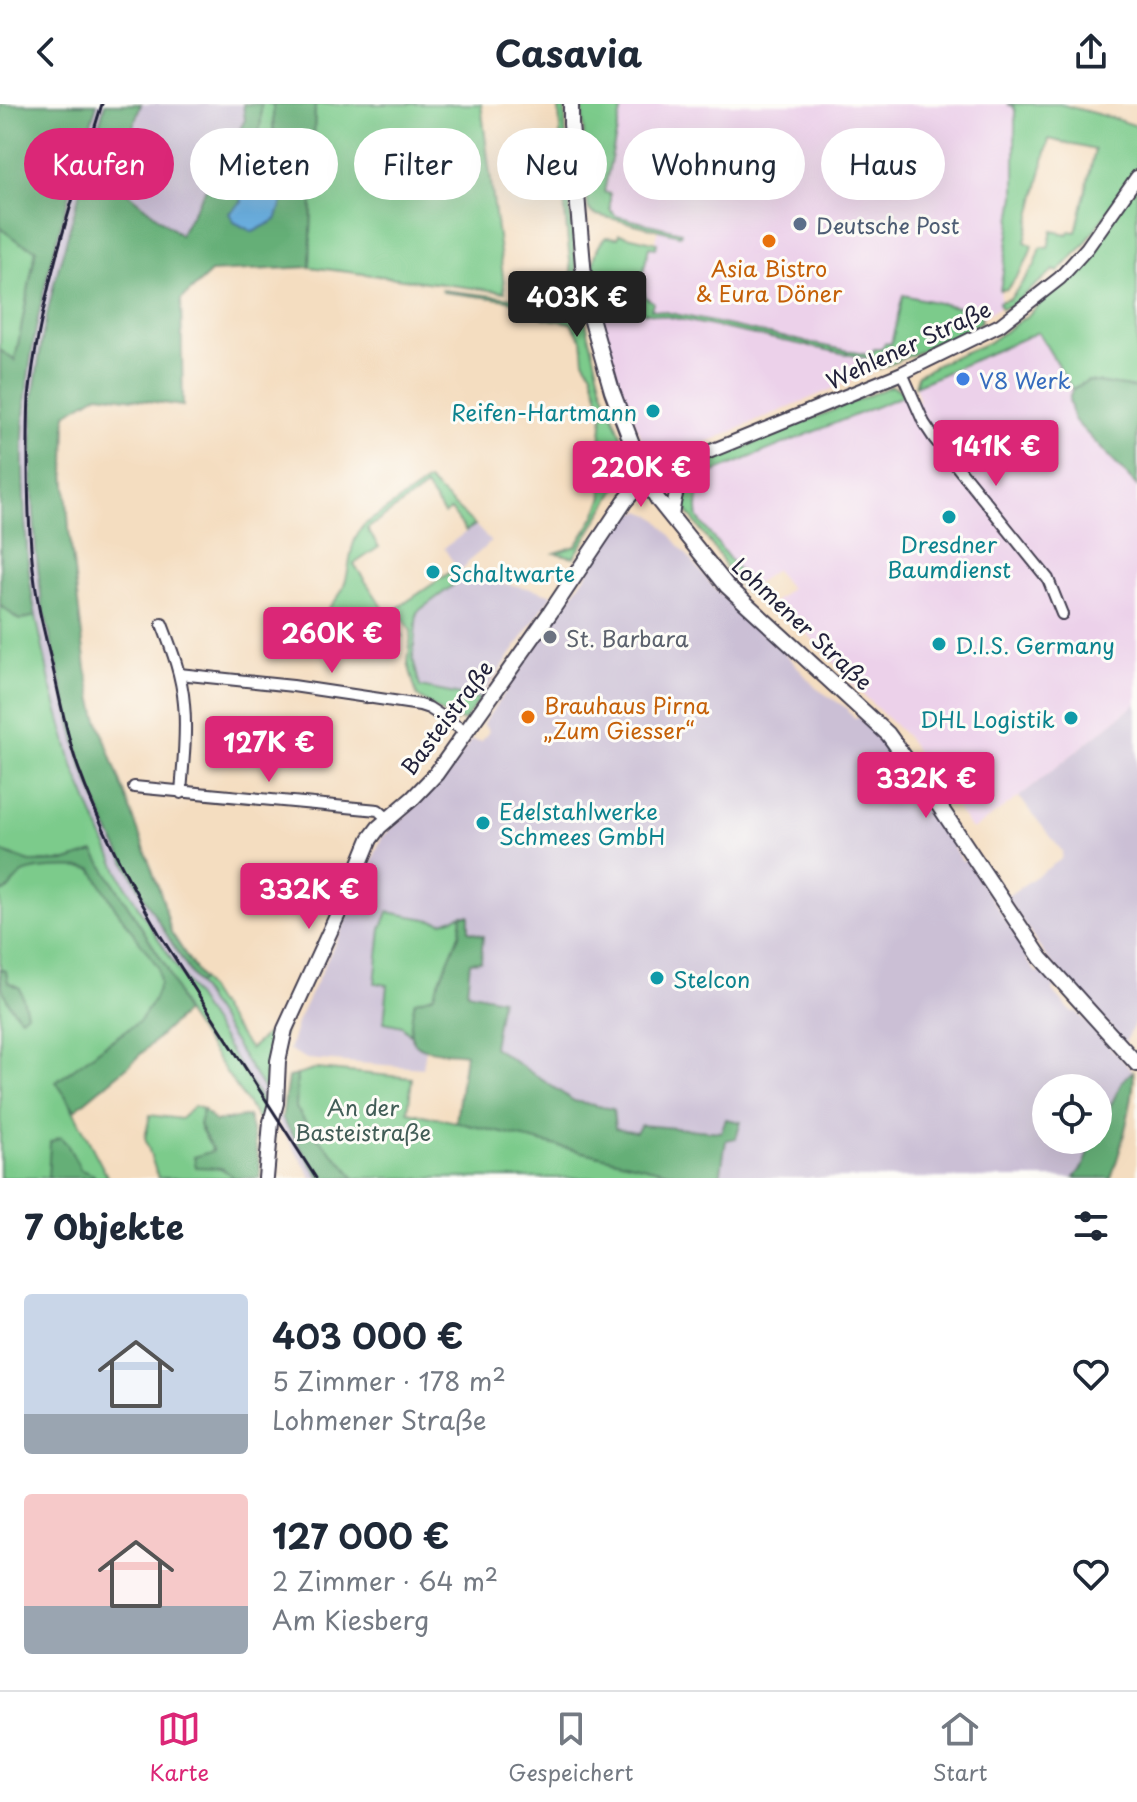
<!DOCTYPE html>
<html lang="de">
<meta charset="utf-8">
<style>
body{margin:0;font-family:"Playpen Sans",sans-serif;background:#f6f6f7;color:#1f2937;height:100vh;display:flex;flex-direction:column;font-size:30px;white-space:nowrap}
*{box-sizing:border-box;margin:0}
p{font-size:26px;color:#747a83}
.icon{flex:none;width:44px;height:44px;fill:none;stroke:currentColor;stroke-width:2;stroke-linecap:round;stroke-linejoin:round}
.map{position:relative;height:1074px;overflow:hidden}
.panel{display:flex;flex-direction:column;background:#fff;flex:1}
.panel>*{flex:none}
.guide{position:absolute;left:24px;top:24px;width:1090px;height:72px;display:flex;gap:16px}
.fabs{position:absolute;left:1032px;top:970px;display:grid;gap:16px}
.fabs a{display:grid;place-items:center;width:80px;height:80px;border-radius:50%;background:#fff;box-shadow:0 8px 32px #0002;font-size:40px}
.price{position:absolute;translate:-50% -68px;padding:0 18px;border-radius:8px;background:#db2777;color:#fff;font-size:26px;line-height:52px;filter:drop-shadow(0 2px 4px #0008)}
.price::after{content:'';position:absolute;left:50%;top:48px;width:24px;height:18px;margin-left:-12px;background:inherit;clip-path:polygon(0 0,100% 0,50% 100%)}
.price.active{background:#222;color:#fff}
ul{padding:0;list-style:none}
li{display:flex;align-items:center;gap:24px;height:200px;padding:0 24px}
li span{display:grid;place-items:center;flex:none;width:224px;height:160px;border-radius:8px;color:#555}
li>.icon{margin-inline-start:auto}
span .icon{width:96px;height:96px;fill:#fffc;stroke-width:1}
li b{font-size:34px}
h2{display:flex;justify-content:space-between;align-items:center;height:96px;padding:0 24px;font-size:34px}
.pill{padding:0 28px;border-radius:36px;background:#fff;box-shadow:0 8px 32px #0002;font-size:28px;line-height:72px}
.pill.active{background:#db2777;color:#fff}
header{display:flex;justify-content:space-between;align-items:center;height:104px;padding:0 24px;background:#fff;font-size:36px;font-weight:700}
.dock{display:flex;justify-content:space-around;align-items:center;height:112px;border-top:2px solid #e0e1e3;background:#fff;font-size:22px;color:#747a83}
.dock a{display:grid;justify-items:center;gap:4px}
.dock .active{color:#db2777}
.map>svg:first-child{display:block}
.built{fill:#ecd1ea}
.industrial{fill:#cbbfd5}
.green{fill:#7ccb8b;stroke:#4f7663;stroke-width:2}
.forest{fill:#65af77;stroke:#446859;stroke-width:2}
.water{fill:#6cb1e2;stroke:#476a8e;stroke-width:2}
.lines{fill:none;stroke-linecap:round;stroke-linejoin:round}
.minor-casing{stroke:#423e4f;stroke-width:14}
.tertiary-casing{stroke:#423e4f;stroke-width:16}
.secondary-casing{stroke:#423e4f;stroke-width:18}
.minor{stroke:#fff;stroke-width:10}
.tertiary{stroke:#fff;stroke-width:12}
.secondary{stroke:#fff;stroke-width:14}
.rail{stroke:#22223b;stroke-width:3}
.service-dot{fill:#5c6f8a;stroke:#fdfcf7;stroke-width:3}
.food-dot{fill:#e8710a;stroke:#fdfcf7;stroke-width:3}
.shop-dot{fill:#3f7fe0;stroke:#fdfcf7;stroke-width:3}
.culture-dot{fill:#0f9aa8;stroke:#fdfcf7;stroke-width:3}
.worship-dot{fill:#6b7280;stroke:#fdfcf7;stroke-width:3}
.labels{text-anchor:middle;dominant-baseline:central;stroke-width:6;stroke-linejoin:round;paint-order:stroke}
.service-label{font-size:22px;fill:#4e5e75;stroke:#fdfcf7;text-anchor:start}
.food-label{font-size:22px;fill:#c56008;stroke:#fdfcf7}
.street-label{font-size:22px;fill:#22223b;stroke:#fdfcf7}
.shop-label{font-size:22px;fill:#366cbe;stroke:#fdfcf7;text-anchor:start}
.culture-label{font-size:22px;fill:#0d838f;stroke:#fdfcf7;text-anchor:start}
.worship-label{font-size:22px;fill:#5b616d;stroke:#fdfcf7;text-anchor:start}
.park-label{font-size:22px;fill:#425d57;stroke:#fdfcf7}
</style>
<header><svg class="icon" aria-label="back" viewBox="0 0 24 24"><path d="M15 5l-7 7 7 7"/></svg>Casavia<svg class="icon" aria-label="share" viewBox="0 0 24 24"><path d="M12 15V3M7 8l5-5 5 5M5 13v7h14v-7"/></svg></header>
<div class="map">
<svg width="1137" height="1074" viewBox="0 0 1137 1074">
<rect width="100%" height="100%" fill="#fdfcf7"/>
<filter id="ink" filterUnits="userSpaceOnUse"><feTurbulence type="fractalNoise" baseFrequency=".0125" numOctaves="2"/><feDisplacementMap in="SourceGraphic" scale="16" xChannelSelector="R" yChannelSelector="G"/><feConvolveMatrix kernelMatrix="1 2 1 2 8 2 1 2 1" color-interpolation-filters="sRGB"/></filter>
<filter id="wash" filterUnits="userSpaceOnUse"><feTurbulence type="fractalNoise" baseFrequency=".006" numOctaves="4" result="noise"/><feDisplacementMap in="SourceGraphic" scale="32" xChannelSelector="R" yChannelSelector="G"/><feGaussianBlur stdDeviation="1.8" result="paint"/><feColorMatrix in="noise" values="0 0 0 0 0 0 0 0 0 0 0 0 0 0 0 0 0 1.4 0 .05"/><feComposite in="paint" operator="in"/></filter>
<g filter="url(#wash)">
<rect width="100%" height="100%" fill="#f4ddc0"/>
<path class="built" d="M609,0H1007L1014,2L1015,6L1017,49L1015,92L1001,178L1000,203L982,213L981,210L891,240L885,239L881,245H874L872,252L651,205L648,197L639,187L650,143L655,144L658,126L679,131L680,128L616,112L609,106L604,88L622,4Z
M597,202L650,209L875,256L879,265L670,354L660,355L653,353L647,348L635,318L610,254Z
M1038,228L1072,285L1069,296L1074,316L1137,382V599L1019,693L972,726L905,631L860,588L804,526L767,504L790,485L775,466L751,483L698,415L696,403L706,374L714,368L905,291L908,294L920,298L915,282Z"/>
<path class="industrial" d="M97,0H105L54,180L43,230L33,294L32,373L36,446L42,499L81,659L107,724L164,827L270,995L267,1005L140,806L122,775L102,732L74,665L51,582L34,502L27,449L23,377L25,294L35,229L45,179Z
M141,0H243L245,15L180,131L114,78Z
M641,407L652,411L658,416L716,486L787,551L816,584L848,605L847,607L855,614L858,613L881,635L897,655L953,739L952,741L962,757L966,756L998,804L1029,851L1026,855L1037,869L1041,867L1055,883L1052,887L1072,908L1076,907L1133,967L1123,976L1098,1027V984H1046V1036H1094L1084,1061L1074,1074H693L456,1018L464,949L426,945L423,964L307,955L289,946L298,916L353,802L382,733L431,688L448,670L471,636L482,637L489,627L483,620L615,429L628,410Z
M475,421L491,438L470,456L460,469L444,444Z
M463,474L507,480L537,486L552,491L480,595L420,583L413,555L417,508Z
M1137,599V914L1125,939L1046,853L1006,793L1060,756L1062,753V747L1019,693Z
M277,1008L320,1074H312L276,1015Z"/>
<path class="green" d="M0,0L26,141L36,144L15,257L0,246Z
M261,0H273V28L277,57L254,60L261,16Z
M315,0H481L505,188L310,163Z
M559,0H565C566,63 570,125 580,187L577,193L520,187L573,181C565,121 561,61 559,0Z
M582,0H609L622,3L604,88L610,90V106L616,112L681,128L680,131L593,110L588,104L587,90Z
M1007,0H1060L1112,14L1137,22V66L1084,141L1058,168L1054,166L1012,201L1001,205L999,198L1009,195L1013,191L1035,161L1041,143L1048,144L1052,127L1068,130L1069,127L1076,128L1095,46L1049,35L1025,138L1032,141C1028,159 1018,171 1007,185L1000,186L1015,92V6L1013,2Z
M1137,80V284L1088,277L1072,285L1038,228L915,282L918,271L948,255L988,239L1028,211L1073,168Z
M619,130L657,139L656,144L649,143L639,186L644,188L645,193L653,198L651,205L872,252L874,245H881L885,239L891,240L903,191L975,207L981,210V218L952,234L879,265L875,256L650,209L597,202C592,182 589,148 606,133L618,134Z
M442,186L574,201L580,204L584,211L602,283L627,346L623,348L626,362L615,387L574,453L555,449L576,442L595,412L603,393L595,351L601,332L603,308L592,269L584,256L582,236L571,219L545,214L508,196L443,188Z
M891,282L897,284L905,291L714,368C699,378 695,398 698,414L751,483L746,488L729,470L721,454L686,406L683,399L685,384L681,383L693,367L704,360Z
M428,377L475,421L466,427L451,406L444,410L426,383L367,425L379,443L354,460L402,532L338,519L339,508L327,506C331,501 337,495 340,490C353,469 345,443 364,421Z
M458,463L463,474L417,508L413,555L420,583L480,595L465,616L462,617L458,615L456,618L417,592L408,559L411,527L396,505Z
M0,501L19,516L36,512L51,582L74,665L102,732L122,775L140,806L267,1005L264,1035L258,1015L185,908L167,864L94,748L67,757H39L96,760L133,815L166,879L157,888L153,897L140,917L100,944L61,983L108,1074H0V750L15,752L0,747Z
M388,808L443,818L462,811L460,829L433,893L415,897L411,931L402,922L384,918L388,881L375,879L381,825Z
M202,876L225,912L250,945L273,924L294,884L297,885L272,967L267,965L265,970L272,977L270,995L197,880Z
M317,965L412,974L408,1008L456,1018L693,1074H354L347,1064L313,1029L296,1004L297,971Z
M194,1002L203,1005L199,1021L213,1047L195,1053C208,1060 224,1063 234,1074H158L145,1034L150,1011L181,1015Z"/>
<path class="forest" d="M0,0H97C68,96 36,192 26,292C21,332 23,374 25,415C27,447 29,480 36,512L19,516L0,501V246L15,257L36,145L19,138L0,124Z
M105,0H141L114,78L180,131L245,16L243,0H261V16L254,60H251L239,80L242,98L281,74C274,49 273,25 273,0H315L310,163L211,168L181,196L183,302L99,290L66,310L65,366L69,425L86,564L96,610L163,796L171,828L202,876L197,880L146,797L107,724L81,659L42,499L36,446L32,373L33,294L43,230L54,180Z
M1088,277L1137,284V382L1074,316L1069,296L1072,285Z
M0,747L30,758L67,757L94,748L167,864L185,908L127,963L75,1006L56,978L104,942L140,917L153,897L160,879L158,863L116,805L92,765C77,763 34,762 22,770C15,774 12,783 5,788L0,786Z
M462,811H469V827L483,832L481,857L470,858L467,888L501,895L493,943L574,997L613,1005L615,1024L636,1028L641,1021L721,1028L726,1015L741,1018L736,1034L726,1036L720,1074H693L456,1018L465,950C449,947 414,951 411,931C409,921 413,906 415,897L433,892L460,829Z
M0,865L6,867L8,878L20,884L27,909L21,914C7,901 0,884 0,865Z
M1133,967C1137,987 1119,1052 1111,1074H1074L1084,1061L1094,1036H1098V1027L1123,976Z
M297,971L296,1004L313,1029L347,1064L354,1074H320L282,1014L288,973Z
M203,1005L215,1018L248,1012C252,1022 252,1030 255,1040C258,1055 261,1057 260,1074H234L222,1064L196,1063L194,1053L213,1047L199,1021Z
M60,1033L67,1040L81,1066L94,1071V1074H48L50,1038Z"/>
<path class="water" d="M277,57L284,93L276,116L253,128L234,118L229,109L242,98L239,80L240,67L251,60Z"/>
</g>
<g filter="url(#ink)">
<g class="lines">
<g class="minor-casing">
<path id="minor" d="M902,269L924,319L934,334L1048,475L1062,510
M162,520C172,546 182,572 184,600C187,629 183,660 181,689
M179,570L293,582L420,601L429,604L466,628
M134,683L378,706L388,715"/>
</g>
<g class="tertiary-casing">
<path id="tertiary" d="M645,374L902,269L1000,221L1060,174L1087,144L1137,73
M672,413C675,387 679,375 697,354"/>
</g>
<g class="secondary-casing">
<path id="secondary" d="M571,0V20L586,196L612,287L645,374L658,396L727,482L888,630L934,694L1041,854L1137,960
M266,1074L271,1018L276,999L278,957L285,925L349,786L370,735L379,723L413,694L436,670L550,509L625,397L645,374"/>
</g>
<use href="#minor" class="minor"/>
<use href="#tertiary" class="tertiary"/>
<use href="#secondary" class="secondary"/>
<path class="rail" d="M102,0C72,96 40,192 29,293C28,311 28,330 28,348C28,398 29,449 38,498C42,522 49,546 54,569C61,600 67,633 78,663C99,722 129,777 160,831L316,1074"/>
</g>
</g>
<circle class="service-dot" cx="800" cy="120" r="8"/>
<g class="food-dot">
<circle cx="769" cy="137" r="8"/>
<circle cx="528" cy="613" r="8"/>
</g>
<circle class="shop-dot" cx="963" cy="275" r="8"/>
<g class="culture-dot">
<circle cx="653" cy="307" r="8"/>
<circle cx="949" cy="413" r="8"/>
<circle cx="433" cy="468" r="8"/>
<circle cx="939" cy="540" r="8"/>
<circle cx="1071" cy="614" r="8"/>
<circle cx="483" cy="719" r="8"/>
<circle cx="657" cy="874" r="8"/>
</g>
<circle class="worship-dot" cx="550" cy="533" r="8"/>
<g class="labels">
<g class="service-label">
<text x="816" y="120">Deutsche Post</text>
</g>
<g class="food-label">
<text x="769" y="163">Asia Bistro<tspan x="769" dy="25">&amp; Eura Döner</tspan></text>
<text x="544" y="600" text-anchor="start">Brauhaus Pirna<tspan x="544" dy="25">„Zum Giesser“</tspan></text>
</g>
<g class="street-label">
<text transform="translate(908 240) rotate(-25)">Wehlener Straße</text>
<text transform="translate(803 519) rotate(43)">Lohmener Straße</text>
<text transform="translate(446 613) rotate(-53)">Basteistraße</text>
</g>
<g class="shop-label">
<text x="979" y="275">V8 Werk</text>
</g>
<g class="culture-label">
<text x="637" y="307" text-anchor="end">Reifen-Hartmann</text>
<text x="949" y="439" text-anchor="middle">Dresdner<tspan x="949" dy="25">Baumdienst</tspan></text>
<text x="449" y="468">Schaltwarte</text>
<text x="955" y="540">D.I.S. Germany</text>
<text x="1055" y="614" text-anchor="end">DHL Logistik</text>
<text x="499" y="706">Edelstahlwerke<tspan x="499" dy="25">Schmees GmbH</tspan></text>
<text x="673" y="874">Stelcon</text>
</g>
<g class="worship-label">
<text x="566" y="533">St. Barbara</text>
</g>
<g class="park-label">
<text x="363" y="1002">An der<tspan x="363" dy="25">Basteistraße</tspan></text>
</g>
</g>
</svg>
<div class="fabs">
<a><svg class="icon" aria-label="locate" viewBox="0 0 24 24"><circle cx="12" cy="12" r="6"/><path d="M12 2v4M12 18v4M2 12h4M18 12h4"/></svg></a>
</div>
<b class="price active" style="left:577px;top:235px">403K €</b>
<b class="price" style="left:996px;top:384px">141K €</b>
<b class="price" style="left:641px;top:405px">220K €</b>
<b class="price" style="left:332px;top:571px">260K €</b>
<b class="price" style="left:269px;top:680px">127K €</b>
<b class="price" style="left:926px;top:716px">332K €</b>
<b class="price" style="left:309px;top:827px">332K €</b>
<div class="guide">
<a class="pill active">Kaufen</a>
<a class="pill">Mieten</a>
<a class="pill">Filter</a>
<a class="pill">Neu</a>
<a class="pill">Wohnung</a>
<a class="pill">Haus</a>
</div>
</div>
<section class="panel">
<h2>7 Objekte<svg class="icon" aria-label="filters" viewBox="0 0 24 24"><path d="M4 7h16M4 17h16"/><circle cx="9" cy="7" r="2"/><circle cx="15" cy="17" r="2"/></svg></h2>
<ul>
<li><span style="background:linear-gradient(#c9d6e8 75%,#9aa5b1 0)"><svg class="icon" aria-label="home" viewBox="0 0 24 24"><path d="M3 11l9-7 9 7M6 9v11h12V9"/></svg></span><div><b>403 000 €</b><p>5 Zimmer · 178 m²</p><p>Lohmener Straße</p></div><svg class="icon" aria-label="heart" viewBox="0 0 24 24"><path d="M12 20l-8-8c-3-5 5-10 8-4 3-6 11-1 8 4z"/></svg></li>
<li><span style="background:linear-gradient(#f6c9c9 70%,#9aa5b1 0)"><svg class="icon" aria-label="home" viewBox="0 0 24 24"><path d="M3 11l9-7 9 7M6 9v11h12V9"/></svg></span><div><b>127 000 €</b><p>2 Zimmer · 64 m²</p><p>Am Kiesberg</p></div><svg class="icon" aria-label="heart" viewBox="0 0 24 24"><path d="M12 20l-8-8c-3-5 5-10 8-4 3-6 11-1 8 4z"/></svg></li>
</ul>
</section>
<nav class="dock">
<a class="active"><svg class="icon" aria-label="map" viewBox="0 0 24 24"><path d="M3 6l6-2 6 2 6-2v14l-6 2-6-2-6 2zM9 4v14M15 6v14"/></svg>Karte</a>
<a><svg class="icon" aria-label="saved" viewBox="0 0 24 24"><path d="M7 4h10v16l-5-4-5 4z"/></svg>Gespeichert</a>
<a><svg class="icon" aria-label="home" viewBox="0 0 24 24"><path d="M3 11l9-7 9 7M6 9v11h12V9"/></svg>Start</a>
</nav>
